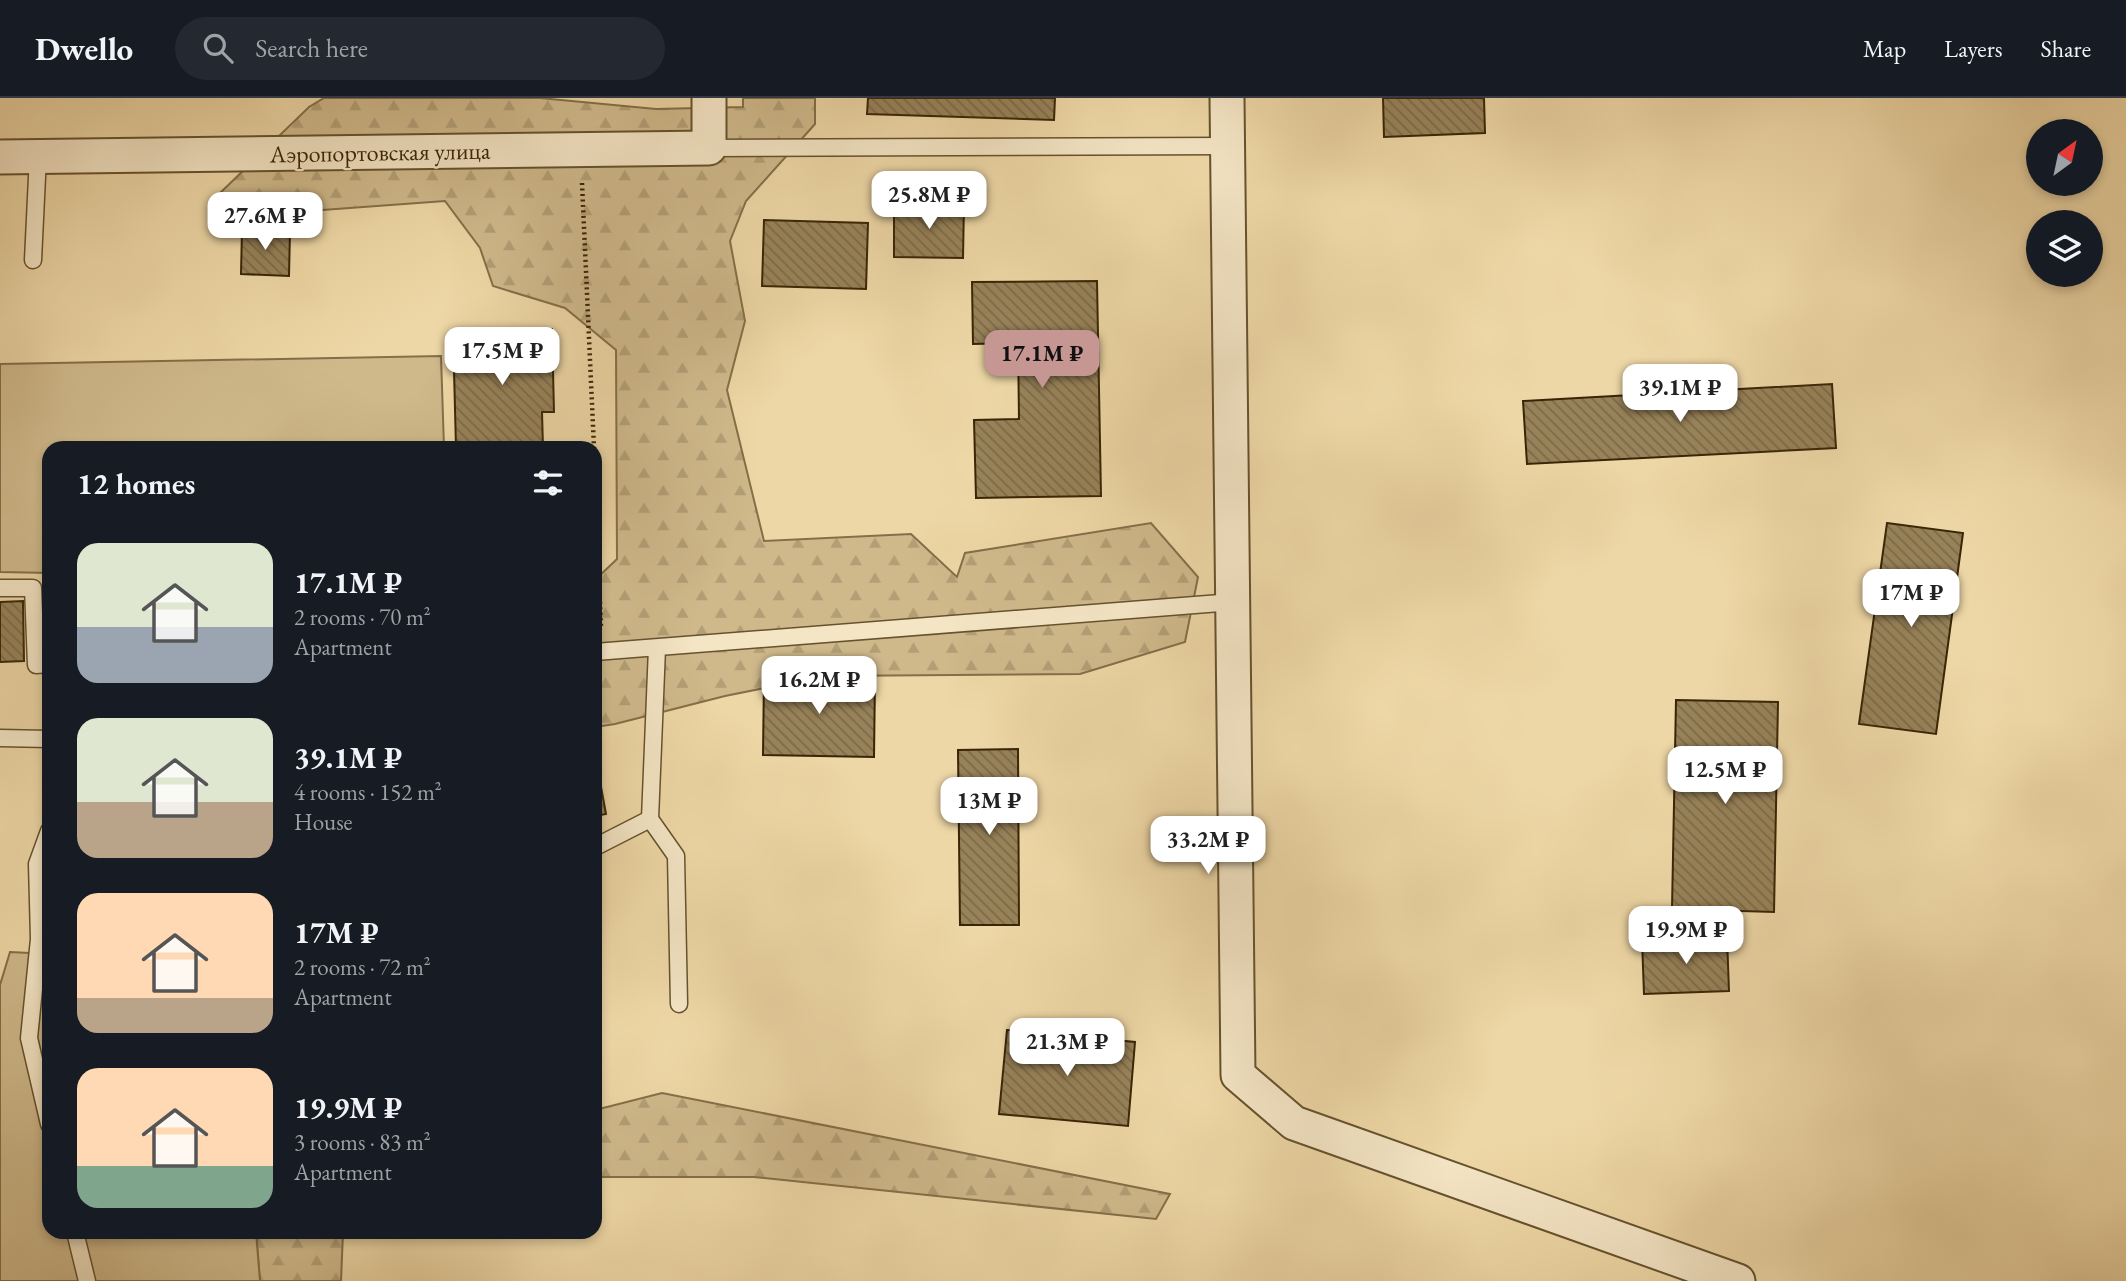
<!DOCTYPE html>
<meta charset="utf-8">
<style>
body{margin:0;font-family:"EB Garamond",serif;background:#242831;color:#f1f3f6;height:100vh;display:flex;flex-direction:column;font-size:26px;white-space:nowrap}
*{box-sizing:border-box;margin:0}
p{font-size:23px;color:#9ea1a6}
.icon{flex:none;width:38px;height:38px;fill:none;stroke:currentColor;stroke-width:2;stroke-linecap:round;stroke-linejoin:round}
.map{position:relative;flex:1;overflow:hidden}
.details{position:absolute;left:42px;top:343px;width:560px;height:798px;display:flex;flex-direction:column;background:#171b24;border-radius:21px;box-shadow:0 4px 10px #0003}
.details>*{flex:none}
.needle{width:46px;rotate:33deg}
.fabs{position:absolute;left:2026px;top:21px;display:grid;gap:14px}
.fabs a{display:grid;place-items:center;width:77px;height:77px;border-radius:50%;background:#171b24;box-shadow:0 4px 10px #0003;font-size:35px}
.price{position:absolute;translate:-50% -60px;padding:0 16px;border-radius:14px;background:#fff;color:#222;font-size:23px;line-height:46px;filter:drop-shadow(0 2px 4px #0008)}
.price::after{content:'';position:absolute;left:50%;top:42px;width:21px;height:16px;margin-left:-10px;background:inherit;clip-path:polygon(0 0,100% 0,50% 100%)}
.price.active{background:#c59692;color:#111}
ul{padding:0;list-style:none}
li{display:flex;align-items:center;gap:21px;height:175px;padding:0 35px}
li span{display:grid;place-items:center;flex:none;width:196px;height:140px;border-radius:21px;color:#555}
li>.icon{margin-inline-start:auto}
span .icon{width:84px;height:84px;fill:#fffc;stroke-width:1}
li b{font-size:30px}
h2{display:flex;justify-content:space-between;align-items:center;height:84px;padding:0 35px;font-size:30px}
header{display:flex;align-items:center;gap:42px;box-sizing:border-box;height:98px;padding:0 35px;background:#171b24;border-bottom:2px solid #363941}
header strong{font-size:33px}
nav{display:flex;gap:38px;margin-inline-start:auto;font-size:24px}
.search{width:490px;height:63px;background:#242831;display:flex;align-items:center;gap:18px;box-sizing:border-box;padding:0 24px;border-radius:38px;color:#9ea1a6;font-size:26px}
.map>svg:first-child{display:block}
.forest{fill:url(#forest-firs);stroke:#846f48;stroke-width:2}
.garden{fill:#cfb98b;stroke:#846f48;stroke-width:2}
.building{fill:url(#building-back-hatch);stroke:#392506;stroke-width:2}
.lines{fill:none;stroke-linecap:round;stroke-linejoin:round}
.service-casing{stroke:#66522e;stroke-width:19}
.minor-casing{stroke:#66522e;stroke-width:37}
.path{stroke:#392506;stroke-width:4.5;stroke-dasharray:2 3.5;stroke-linecap:butt}
.service{stroke:#f4e5c5;stroke-width:16}
.minor{stroke:#f4e5c5;stroke-width:33}
.labels{text-anchor:middle;dominant-baseline:central;stroke-width:5;stroke-linejoin:round;paint-order:stroke}
.street-label{font-size:24px;fill:#392506;stroke:#f4e5c5}
</style>
<header>
<strong>Dwello</strong>
<div class="search"><svg class="icon" aria-label="search" viewBox="0 0 24 24"><circle cx="10" cy="10" r="6"/><path d="M15 15l6 6"/></svg>Search here</div>
<nav><a>Map</a><a>Layers</a><a>Share</a></nav>
</header>
<div class="map">
<svg width="2126" height="1183" viewBox="0 0 2126 1183">
<defs>
<pattern id="forest-firs" width="22" height="20" patternUnits="userSpaceOnUse" patternTransform="scale(1.75)"><rect width="22" height="20" fill="#cfb98b"/><path d="M5 1l3.5 6h-7zM16 11l3.5 6h-7z" fill="#b29f76"/></pattern>
<pattern id="building-back-hatch" width="6" height="6" patternUnits="userSpaceOnUse" patternTransform="scale(1.75)"><rect width="6" height="6" fill="#978259"/><path d="M-1 5l2 2M0 0l6 6M5-1l2 2" fill="none" stroke="#7c6a48"/></pattern>
</defs>
<rect width="100%" height="100%" fill="#eed7a6"/>
<filter id="stains"><feTurbulence type="fractalNoise" baseFrequency=".00286" numOctaves="4"/><feColorMatrix values="0 0 0 0 .2 0 0 0 0 .09 0 0 0 0 .02 0 0 0 .5 -.17"/></filter>
<radialGradient id="worn" r=".72"><stop offset=".6" stop-color="#630" stop-opacity="0"/><stop offset="1" stop-color="#630" stop-opacity=".3"/></radialGradient>
<path class="forest" d="M324,0H540L656,11L743,9V0H815V26L746,103L730,143L745,223L727,292L764,443L911,436L957,479L965,455L1151,425L1198,479L1185,544L1080,576L824,578L725,598L615,626L595,629V482L617,461L616,252L565,210L493,188L480,150L445,103L240,118L218,97L309,9Z
M662,995L1170,1096L1156,1121L754,1079H595V1012Z
M256,1134H343L341,1183H260Z"/>
<path class="garden" d="M441,258L444,350H49V475L0,474V266Z
M10,854L49,856V1134H256L260,1183H0V887Z"/>
<path class="building" d="M868,0H1055L1054,22L867,16Z
M1383,0H1484L1485,35L1384,39Z
M894,106H964L963,160L894,159Z
M764,122L868,125L866,191L762,188Z
M242,131L290,133L289,178L241,176Z
M1097,183L1101,398L976,400L974,322L1019,321L1018,245L973,246L972,184Z
M552,231L554,314H542L543,350H456L453,233Z
M1832,286L1836,350L1527,366L1523,303Z
M1887,425L1963,435L1936,636L1859,626Z
M23,503L24,563L0,564V504Z
M764,578L875,580L874,659L763,657Z
M1676,602L1778,604L1774,814L1672,811Z
M1018,651L1019,827H960L958,652Z
M595,656L606,716L595,718Z
M1727,839L1729,893L1644,896L1642,842Z
M1007,932L1135,944L1128,1028L999,1016Z"/>
<g class="lines">
<g class="service-casing">
<path id="service" d="M709,50L1228,48
M33,162L38,58
M0,490H33L36,567L49,566
M595,554L1233,504
M0,640L49,641
M650,721L676,758L679,906
M595,749L650,721L657,550
M47,839L39,841L37,766L49,733
M39,841L29,940L49,1026
M75,1134L87,1183"/>
</g>
<g class="minor-casing">
<path id="minor" d="M1227,0L1238,977L1294,1025L1738,1183
M0,59L709,50V0"/>
</g>
<path class="path" d="M582,85L594,350
M595,383L601,529"/>
<use href="#service" class="service"/>
<use href="#minor" class="minor"/>
</g>
<g class="labels">
<g class="street-label">
<text transform="translate(380 54) rotate(-1)">Аэропортовская улица</text>
</g>
</g>
<rect width="100%" height="100%" filter="url(#stains)"/>
<rect width="100%" height="100%" fill="url(#worn)"/>
</svg>
<div class="fabs">
<a><svg class="needle" viewBox="-14 -14 28 28"><path d="M0-13l5 13h-10z" fill="#e53935"/><path d="M0 13l5-13h-10z" fill="#9ea1a6"/></svg></a>
<a><svg class="icon" aria-label="layers" viewBox="0 0 24 24"><path d="M12 4l9 5-9 5-9-5zM3 14l9 5 9-5"/></svg></a>
</div>
<b class="price" style="left:929px;top:133px">25.8M ₽</b>
<b class="price" style="left:265px;top:154px">27.6M ₽</b>
<b class="price" style="left:502px;top:289px">17.5M ₽</b>
<b class="price active" style="left:1042px;top:292px">17.1M ₽</b>
<b class="price" style="left:1680px;top:326px">39.1M ₽</b>
<b class="price" style="left:1911px;top:531px">17M ₽</b>
<b class="price" style="left:819px;top:618px">16.2M ₽</b>
<b class="price" style="left:1725px;top:708px">12.5M ₽</b>
<b class="price" style="left:989px;top:739px">13M ₽</b>
<b class="price" style="left:1208px;top:778px">33.2M ₽</b>
<b class="price" style="left:1686px;top:868px">19.9M ₽</b>
<b class="price" style="left:1067px;top:980px">21.3M ₽</b>
<section class="details">
<h2>12 homes<svg class="icon" aria-label="filters" viewBox="0 0 24 24"><path d="M4 7h16M4 17h16"/><circle cx="9" cy="7" r="2"/><circle cx="15" cy="17" r="2"/></svg></h2>
<ul>
<li><span style="background:linear-gradient(#dfe7d0 60%,#9aa5b1 0)"><svg class="icon" aria-label="home" viewBox="0 0 24 24"><path d="M3 11l9-7 9 7M6 9v11h12V9"/></svg></span><div><b>17.1M ₽</b><p>2 rooms · 70 m²</p><p>Apartment</p></div></li>
<li><span style="background:linear-gradient(#dfe7d0 60%,#b9a48a 0)"><svg class="icon" aria-label="home" viewBox="0 0 24 24"><path d="M3 11l9-7 9 7M6 9v11h12V9"/></svg></span><div><b>39.1M ₽</b><p>4 rooms · 152 m²</p><p>House</p></div></li>
<li><span style="background:linear-gradient(#ffd9b3 75%,#b9a48a 0)"><svg class="icon" aria-label="home" viewBox="0 0 24 24"><path d="M3 11l9-7 9 7M6 9v11h12V9"/></svg></span><div><b>17M ₽</b><p>2 rooms · 72 m²</p><p>Apartment</p></div></li>
<li><span style="background:linear-gradient(#ffd9b3 70%,#7fa58c 0)"><svg class="icon" aria-label="home" viewBox="0 0 24 24"><path d="M3 11l9-7 9 7M6 9v11h12V9"/></svg></span><div><b>19.9M ₽</b><p>3 rooms · 83 m²</p><p>Apartment</p></div></li>
</ul>
</section>
</div>
